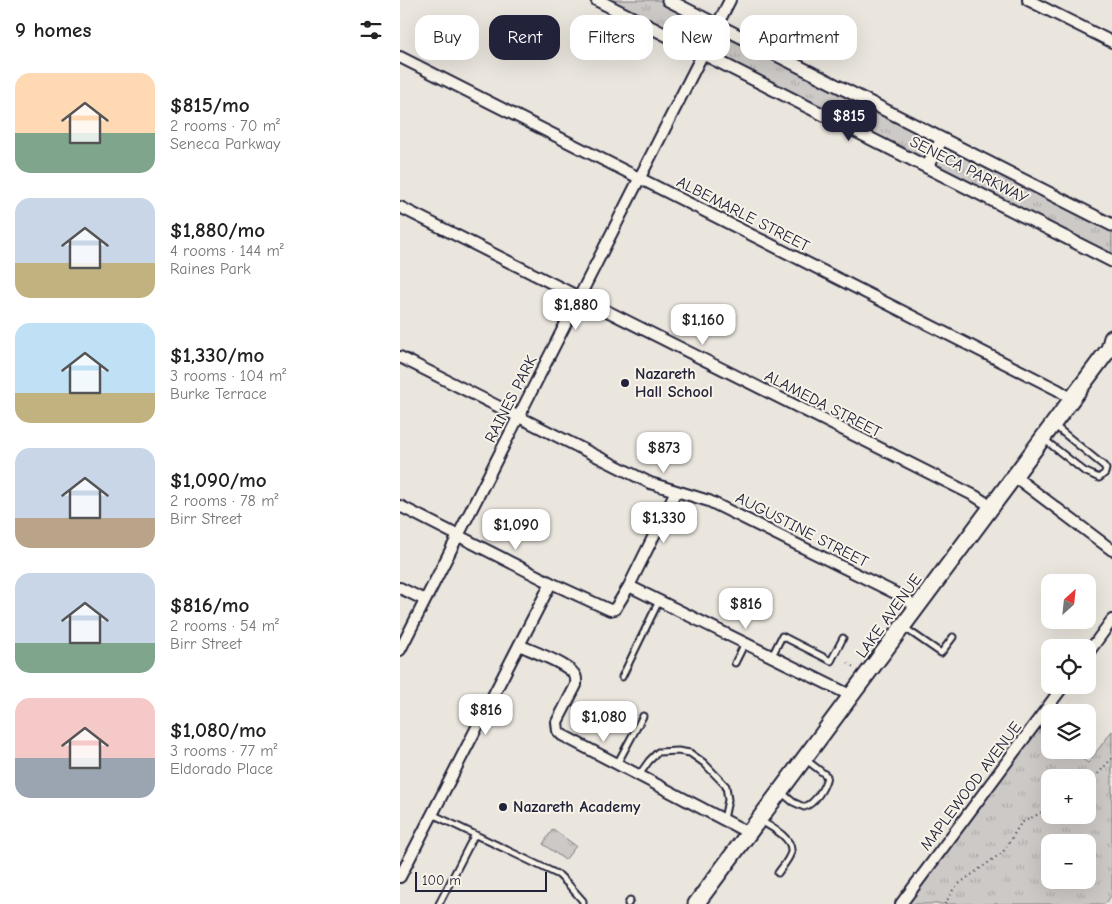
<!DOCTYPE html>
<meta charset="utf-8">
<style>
body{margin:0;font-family:"Comic Neue",sans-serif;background:#f2f2f2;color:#222;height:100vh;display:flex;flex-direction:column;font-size:19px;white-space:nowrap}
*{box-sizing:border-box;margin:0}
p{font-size:16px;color:#767676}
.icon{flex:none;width:28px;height:28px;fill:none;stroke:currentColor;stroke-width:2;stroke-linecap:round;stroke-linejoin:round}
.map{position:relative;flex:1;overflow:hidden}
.side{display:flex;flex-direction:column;background:#fff;width:400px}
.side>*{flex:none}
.guide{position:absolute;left:15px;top:15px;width:475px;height:45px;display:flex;gap:10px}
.needle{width:32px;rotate:27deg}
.tools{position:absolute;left:641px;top:574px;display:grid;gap:10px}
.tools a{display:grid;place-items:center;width:55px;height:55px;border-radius:10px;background:#fff;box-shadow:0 5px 20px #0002;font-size:25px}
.scale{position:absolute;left:15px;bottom:12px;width:132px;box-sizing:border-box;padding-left:5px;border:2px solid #22223b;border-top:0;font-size:14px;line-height:18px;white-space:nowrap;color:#22223b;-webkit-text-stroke:4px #f7f3e8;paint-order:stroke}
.price{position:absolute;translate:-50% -42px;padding:0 11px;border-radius:10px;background:#fff;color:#222;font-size:16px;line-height:32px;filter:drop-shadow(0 1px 2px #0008)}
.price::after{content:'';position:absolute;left:50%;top:30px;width:15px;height:11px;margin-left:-8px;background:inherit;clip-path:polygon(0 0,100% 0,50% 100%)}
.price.on{background:#22223b;color:#fff}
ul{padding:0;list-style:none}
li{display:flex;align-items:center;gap:15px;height:125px;padding:0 15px}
li span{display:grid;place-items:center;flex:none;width:140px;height:100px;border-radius:15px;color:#555}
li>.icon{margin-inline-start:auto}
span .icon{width:60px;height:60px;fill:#fffc;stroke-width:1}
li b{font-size:21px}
h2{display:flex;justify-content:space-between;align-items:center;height:60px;padding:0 15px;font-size:21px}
.tag{padding:0 18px;border-radius:15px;background:#fff;box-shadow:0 5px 20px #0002;font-size:18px;line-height:45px}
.tag.on{background:#22223b;color:#fff}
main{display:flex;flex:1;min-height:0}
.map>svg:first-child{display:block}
.park{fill:url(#park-tufts);stroke:#787680;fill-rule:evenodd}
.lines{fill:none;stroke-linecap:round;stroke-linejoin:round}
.service-casing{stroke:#22223b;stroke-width:9}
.minor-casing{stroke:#22223b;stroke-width:14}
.tertiary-casing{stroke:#22223b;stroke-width:15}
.primary-casing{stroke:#22223b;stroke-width:19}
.path{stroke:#22223b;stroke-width:2;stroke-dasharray:1 4;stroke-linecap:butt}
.service{stroke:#f7f3e8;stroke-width:5}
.minor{stroke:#f7f3e8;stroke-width:10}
.tertiary{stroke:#f7f3e8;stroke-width:11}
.primary{stroke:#f7f3e8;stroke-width:15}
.poi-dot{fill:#22223b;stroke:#f7f3e8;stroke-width:2}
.labels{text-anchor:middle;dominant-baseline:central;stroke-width:4;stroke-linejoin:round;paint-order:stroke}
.street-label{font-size:16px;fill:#22223b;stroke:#f7f3e8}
.poi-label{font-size:16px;font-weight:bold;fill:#22223b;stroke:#f7f3e8;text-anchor:start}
</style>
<main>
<section class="side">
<h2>9 homes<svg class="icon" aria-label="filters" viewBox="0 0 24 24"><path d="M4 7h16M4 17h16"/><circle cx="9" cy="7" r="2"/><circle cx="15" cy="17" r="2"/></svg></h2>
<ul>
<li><span style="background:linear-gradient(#ffd9b3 60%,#7fa58c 0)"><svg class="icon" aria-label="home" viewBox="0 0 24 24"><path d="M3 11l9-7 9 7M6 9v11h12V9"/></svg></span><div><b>$815/mo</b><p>2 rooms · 70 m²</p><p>Seneca Parkway</p></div></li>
<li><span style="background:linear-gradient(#c9d6e8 65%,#c2b280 0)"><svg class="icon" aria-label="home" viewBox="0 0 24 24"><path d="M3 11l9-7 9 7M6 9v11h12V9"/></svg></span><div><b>$1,880/mo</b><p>4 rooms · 144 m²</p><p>Raines Park</p></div></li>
<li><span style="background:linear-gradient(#bfe0f5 70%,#c2b280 0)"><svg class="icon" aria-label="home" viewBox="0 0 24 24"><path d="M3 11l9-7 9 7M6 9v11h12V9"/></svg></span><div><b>$1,330/mo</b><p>3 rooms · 104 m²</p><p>Burke Terrace</p></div></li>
<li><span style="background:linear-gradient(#c9d6e8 70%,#b9a48a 0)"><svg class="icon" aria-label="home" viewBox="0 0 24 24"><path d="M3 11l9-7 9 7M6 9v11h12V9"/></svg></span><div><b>$1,090/mo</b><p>2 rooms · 78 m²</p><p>Birr Street</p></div></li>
<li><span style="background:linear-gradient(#c9d6e8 70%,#7fa58c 0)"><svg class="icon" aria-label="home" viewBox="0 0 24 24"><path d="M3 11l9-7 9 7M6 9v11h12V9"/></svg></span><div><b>$816/mo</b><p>2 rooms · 54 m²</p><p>Birr Street</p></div></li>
<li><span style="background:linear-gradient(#f6c9c9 60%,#9aa5b1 0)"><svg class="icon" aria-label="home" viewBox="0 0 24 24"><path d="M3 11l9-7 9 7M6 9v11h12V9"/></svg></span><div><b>$1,080/mo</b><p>3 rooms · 77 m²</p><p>Eldorado Place</p></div></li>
</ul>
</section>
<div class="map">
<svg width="712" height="904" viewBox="0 0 712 904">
<defs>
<pattern id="park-tufts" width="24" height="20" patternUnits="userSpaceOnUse" patternTransform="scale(1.25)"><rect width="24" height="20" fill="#cdc9c6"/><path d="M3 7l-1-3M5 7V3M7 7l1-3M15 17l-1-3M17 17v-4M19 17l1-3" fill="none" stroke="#b0acab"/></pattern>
</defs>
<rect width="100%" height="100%" fill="#eae6de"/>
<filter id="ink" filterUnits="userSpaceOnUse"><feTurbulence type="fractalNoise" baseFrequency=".02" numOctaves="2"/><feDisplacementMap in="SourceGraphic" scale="10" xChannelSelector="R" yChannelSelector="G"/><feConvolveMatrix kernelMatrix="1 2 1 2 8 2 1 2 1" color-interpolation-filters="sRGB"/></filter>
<g filter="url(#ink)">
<path class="park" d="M208,0H259L712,229V255Z
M634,726L650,737V750H669L688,763L712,731V895L705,904H500ZM650,778H688V815H650ZM650,842H688V880H650Z
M153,829L176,846L165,860L143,844Z"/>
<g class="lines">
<g class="service-casing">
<path id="service" d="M645,440L684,471L699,478L705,473L706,469L704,466L655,426
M505,628L541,653L553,637
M372,656L382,636L431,661L443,638
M335,663L345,643
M222,677L259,601
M217,764L243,716
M239,775L249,761L258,752L278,751L290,753L304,763L326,786L328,800L324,819
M381,792L393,802L404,807C415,804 425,787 427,776L405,759
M32,814L159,875L168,884L183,901V904
M361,821C371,827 393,838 391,852C389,860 382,867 378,873
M39,904L74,836
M228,904L230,900"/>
</g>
<g class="minor-casing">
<path id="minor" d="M628,0L712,42
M0,57L658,390L672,399
M0,207L575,496L592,507
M0,357L250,483L309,501L501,596L517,607
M614,476L712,550
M0,506L151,583L210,610L215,609L229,586L276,491
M229,586L452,696
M0,588L25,600
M119,645C132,651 166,663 174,674C177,677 176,681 176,685L157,722L158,731L162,735L349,833
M0,650L330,0
M688,653L712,620
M0,877L151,583
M501,904L664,685"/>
</g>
<g class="tertiary-casing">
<path id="tertiary" d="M197,0L712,261
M268,0L712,225
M527,167L542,139"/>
</g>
<g class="primary-casing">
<path id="primary" d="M296,904L709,349L712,338"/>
</g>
<path class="path" d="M448,663L454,667
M688,785L712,758
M545,904L553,890L560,883L603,852L621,823L650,808"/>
<use href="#service" class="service"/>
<use href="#minor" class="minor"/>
<use href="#tertiary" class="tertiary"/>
<use href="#primary" class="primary"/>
</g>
</g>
<g class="poi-dot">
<circle cx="225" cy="383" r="5"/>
<circle cx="103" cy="807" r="5"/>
</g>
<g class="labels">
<g class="street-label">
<text transform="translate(569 170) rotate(27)">SENECA PARKWAY</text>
<text transform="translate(343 214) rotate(27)">ALBEMARLE STREET</text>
<text transform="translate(111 399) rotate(-63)">RAINES PARK</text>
<text transform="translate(423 404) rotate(27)">ALAMEDA STREET</text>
<text transform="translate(402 530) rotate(27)">AUGUSTINE STREET</text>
<text transform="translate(489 616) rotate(-54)">LAKE AVENUE</text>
<text transform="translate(571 786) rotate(-53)">MAPLEWOOD AVENUE</text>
</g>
<g class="poi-label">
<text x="235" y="374">Nazareth<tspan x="235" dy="18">Hall School</tspan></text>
<text x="113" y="807">Nazareth Academy</text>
</g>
</g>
</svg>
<div class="tools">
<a><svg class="needle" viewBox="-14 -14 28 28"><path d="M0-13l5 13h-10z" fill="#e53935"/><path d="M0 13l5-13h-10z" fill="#767676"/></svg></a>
<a><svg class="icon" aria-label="locate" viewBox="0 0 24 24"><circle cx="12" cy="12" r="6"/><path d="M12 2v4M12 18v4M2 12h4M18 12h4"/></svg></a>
<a><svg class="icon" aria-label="layers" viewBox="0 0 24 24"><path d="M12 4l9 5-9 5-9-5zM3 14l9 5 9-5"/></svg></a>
<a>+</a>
<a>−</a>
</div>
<div class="scale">100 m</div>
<b class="price on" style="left:449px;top:142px">$815</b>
<b class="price" style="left:176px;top:331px">$1,880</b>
<b class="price" style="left:303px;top:346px">$1,160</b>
<b class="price" style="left:264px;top:474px">$873</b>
<b class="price" style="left:264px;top:544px">$1,330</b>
<b class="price" style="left:116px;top:551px">$1,090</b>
<b class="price" style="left:346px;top:630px">$816</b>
<b class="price" style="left:86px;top:736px">$816</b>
<b class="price" style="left:204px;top:743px">$1,080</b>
<div class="guide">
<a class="tag">Buy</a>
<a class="tag on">Rent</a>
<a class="tag">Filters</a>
<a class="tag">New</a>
<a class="tag">Apartment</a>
</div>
</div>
</main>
